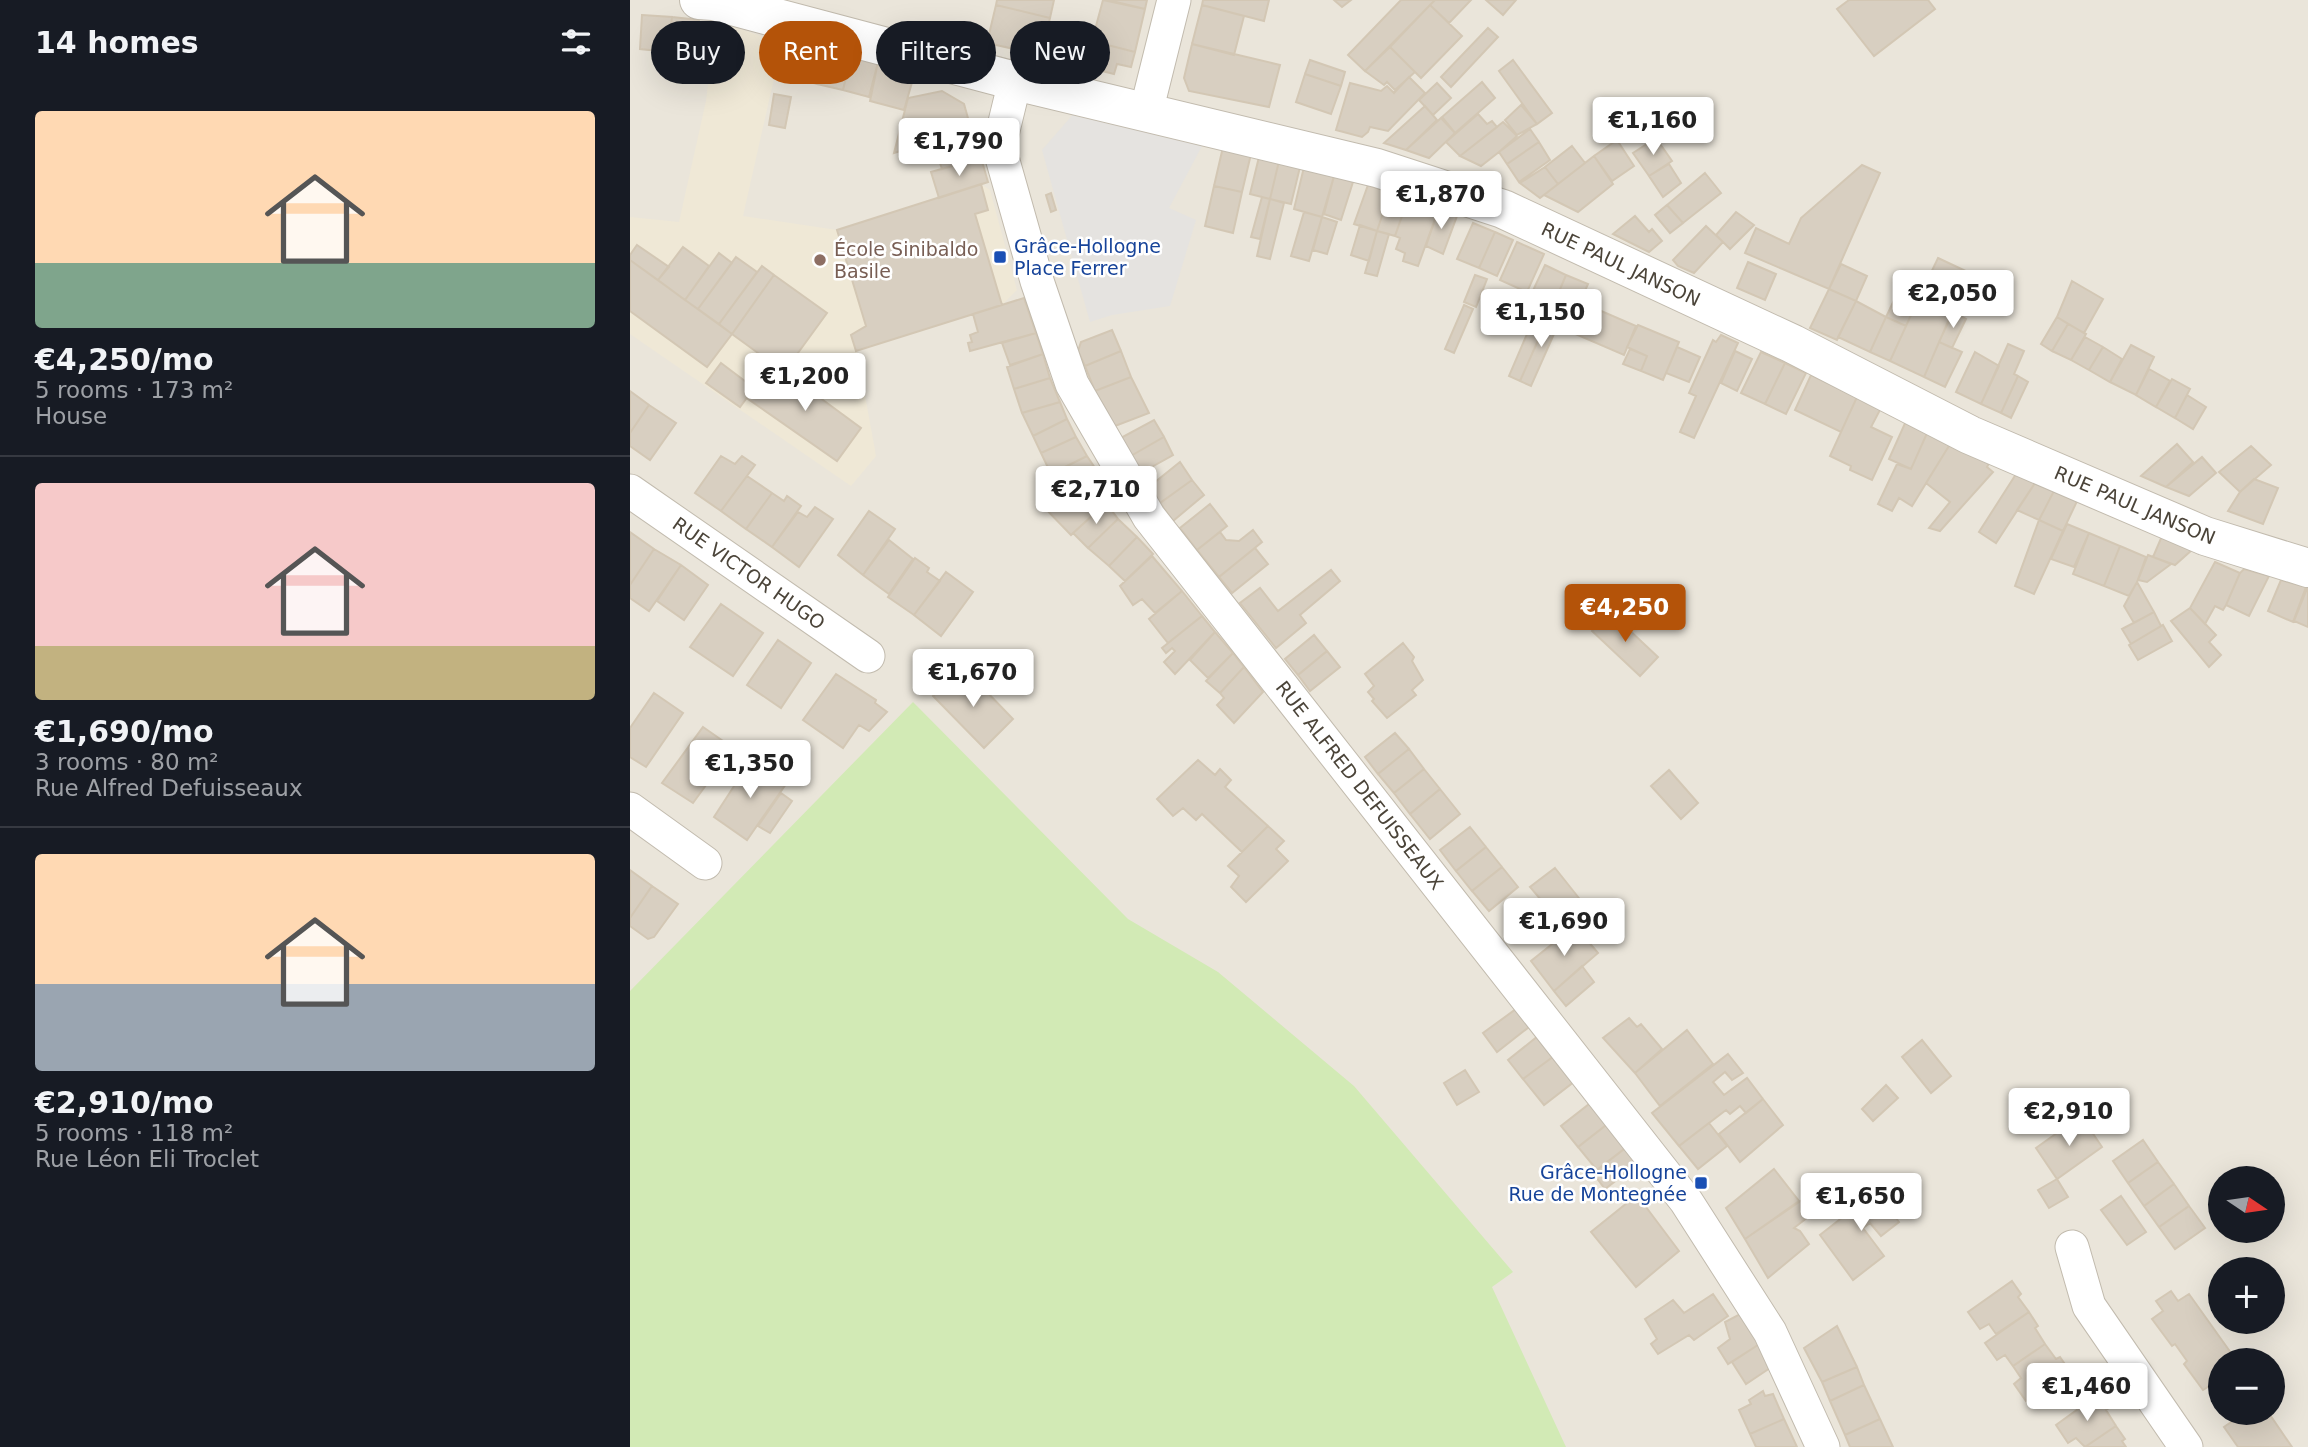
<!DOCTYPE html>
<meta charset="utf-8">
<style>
body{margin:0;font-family:"DejaVu Sans",sans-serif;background:#242831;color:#f1f3f6;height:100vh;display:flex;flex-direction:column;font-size:26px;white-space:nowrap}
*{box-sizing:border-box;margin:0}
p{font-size:23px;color:#9ea1a6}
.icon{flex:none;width:38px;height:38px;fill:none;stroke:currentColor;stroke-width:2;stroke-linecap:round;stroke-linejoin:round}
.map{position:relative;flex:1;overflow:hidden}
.details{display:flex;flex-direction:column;background:#171b24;width:630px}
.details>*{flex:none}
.top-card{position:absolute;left:21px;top:21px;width:665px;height:63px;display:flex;gap:14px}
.needle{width:46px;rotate:103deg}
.buttons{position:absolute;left:1578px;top:1166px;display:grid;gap:14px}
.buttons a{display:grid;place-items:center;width:77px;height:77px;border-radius:50%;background:#171b24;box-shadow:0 7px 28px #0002;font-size:35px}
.price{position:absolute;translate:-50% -60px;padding:0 16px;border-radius:7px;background:#fff;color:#222;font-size:23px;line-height:46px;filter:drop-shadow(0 2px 4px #0008)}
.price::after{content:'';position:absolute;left:50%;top:42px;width:21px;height:16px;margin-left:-10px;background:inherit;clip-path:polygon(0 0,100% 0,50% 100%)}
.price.current{background:#b45309;color:#fff}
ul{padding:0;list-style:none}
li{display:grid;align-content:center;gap:14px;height:371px;padding:0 35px}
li+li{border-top:2px solid #363941}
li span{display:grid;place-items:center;height:217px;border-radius:7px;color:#555}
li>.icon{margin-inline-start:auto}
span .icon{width:126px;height:126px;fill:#fffc;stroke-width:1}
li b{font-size:30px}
h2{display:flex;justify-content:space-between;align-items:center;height:84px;padding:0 35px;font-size:30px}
.pill{padding:0 24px;border-radius:32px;background:#171b24;box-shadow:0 7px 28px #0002;font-size:24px;line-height:63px}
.pill.current{background:#b45309;color:#fff}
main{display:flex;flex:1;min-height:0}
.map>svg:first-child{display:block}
.residential{fill:#eae5da;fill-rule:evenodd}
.education{fill:#efe8d6}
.green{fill:#d2eab5}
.parking{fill:#e5e3e0}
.building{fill:#d8cfc1;stroke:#d3c7b4;stroke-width:2}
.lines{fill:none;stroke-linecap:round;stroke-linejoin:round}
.minor-casing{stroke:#c2bbae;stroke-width:35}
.tertiary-casing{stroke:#c2bbae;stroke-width:40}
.minor{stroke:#fff;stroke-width:33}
.tertiary{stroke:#fff;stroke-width:38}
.transit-dot{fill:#1a4fb4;stroke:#fff;stroke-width:2.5}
.education-dot{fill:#8d6e63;stroke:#fff;stroke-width:2.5}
.labels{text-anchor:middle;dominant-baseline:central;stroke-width:5;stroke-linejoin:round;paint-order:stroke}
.transit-label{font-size:19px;fill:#164399;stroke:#fff;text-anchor:start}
.education-label{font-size:19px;fill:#785e54;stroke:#fff;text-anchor:start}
.street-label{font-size:19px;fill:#4b4439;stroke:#fff}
</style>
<main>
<section class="details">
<h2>14 homes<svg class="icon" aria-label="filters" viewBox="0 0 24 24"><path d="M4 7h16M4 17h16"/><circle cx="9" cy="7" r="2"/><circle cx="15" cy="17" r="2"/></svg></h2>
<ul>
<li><span style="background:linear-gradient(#ffd9b3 70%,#7fa58c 0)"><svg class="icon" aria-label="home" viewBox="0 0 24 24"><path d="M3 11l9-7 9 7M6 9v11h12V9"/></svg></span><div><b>€4,250/mo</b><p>5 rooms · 173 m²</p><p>House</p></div></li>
<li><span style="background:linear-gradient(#f6c9c9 75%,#c2b280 0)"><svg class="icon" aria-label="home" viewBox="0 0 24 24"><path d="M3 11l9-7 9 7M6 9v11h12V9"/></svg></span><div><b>€1,690/mo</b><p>3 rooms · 80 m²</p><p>Rue Alfred Defuisseaux</p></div></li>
<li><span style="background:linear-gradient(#ffd9b3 60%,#9aa5b1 0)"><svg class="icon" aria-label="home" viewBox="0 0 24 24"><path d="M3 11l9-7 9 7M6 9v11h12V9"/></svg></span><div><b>€2,910/mo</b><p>5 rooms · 118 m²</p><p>Rue Léon Eli Troclet</p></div></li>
</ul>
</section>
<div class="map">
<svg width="1678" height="1447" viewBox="0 0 1678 1447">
<rect width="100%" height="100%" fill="#f6f3ec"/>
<path class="residential" d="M0,0H1678V1447H0ZM1591,1178H1643V1230H1591ZM1591,1269H1643V1321H1591ZM1591,1360H1643V1412H1591Z"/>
<path class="education" d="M86,21L152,43L113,216L207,230L351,184L360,190L387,290L372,305L227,351L246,456L221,486L0,334V217L49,222L76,101Z"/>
<path class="green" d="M283,702L498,919L588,972L724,1086L883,1272L862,1287L936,1447H0V991Z"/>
<path class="parking" d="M446,111L540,133L572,146L539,208L566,220L540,306L482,315L460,322L412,150Z"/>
<path class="building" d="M367,0H424L420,18L366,5Z
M473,0L515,9L505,52L462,41Z
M478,0H517L515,9Z
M573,0H639L634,21L572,5Z
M704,0H721L712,7Z
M771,0H805L735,71L718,55Z
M805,0H841L819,23L800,5Z
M856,0H886L873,15Z
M1219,0H1298L1305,9L1244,56L1207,9Z
M366,5L420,18L411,55L357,43Z
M572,5L614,16L604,55L562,44Z
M800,5L832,36L791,78L760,47Z
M12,15L42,17L38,52L10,49Z
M42,17L69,20L66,54L38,52Z
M858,28L868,37L821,87L811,77Z
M418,30L462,41L456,67L411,55Z
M462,41L505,52L501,67L487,64L484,74L456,67Z
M168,43L196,49L187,84L159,76Z
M562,44L650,65L639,107L559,91L554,78Z
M760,47L785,72L765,90L757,82L754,85L735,71Z
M196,49L221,56L213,90L187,84Z
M221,56L248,62L239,97L213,90Z
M680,60L715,72L711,86L675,74Z
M883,60L922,113L907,124L869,71Z
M248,62L285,72L274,110L240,101Z
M675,74L711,86L701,114L666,102Z
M779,77L795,93L758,131L740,127L738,132L732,137L706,130L720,83L751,91L757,86L764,93Z
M852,82L865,98L825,133L812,117Z
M807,83L821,98L803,115L789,100Z
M312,91L334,104L341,129L264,153L278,98Z
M144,94L161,97L155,128L139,125Z
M891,105L907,124L887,135L875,120Z
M795,106L807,120L776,150L754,143Z
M848,114L857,124L862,121L867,127L830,156L816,142Z
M811,118L825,133L799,158L776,150Z
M873,122L887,136L869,152L851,166L830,156Z
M341,129L351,158L312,169L303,142Z
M900,129L909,142L877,164L869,152Z
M1026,138L1042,161L1019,176L1003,153Z
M987,140L1004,166L982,181L964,156Z
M909,142L920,160L889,182L877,164Z
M942,146L955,163L928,184L915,167Z
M593,147L621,154L612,192L584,186Z
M964,156L983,184L948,212L914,195Z
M629,157L649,161L640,199L620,194Z
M351,158L358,182L309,198L301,172Z
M649,161L670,167L661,204L640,199Z
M1039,164L1051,183L1033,197L1019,176Z
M1232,165L1250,173L1199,289L1115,253L1126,228L1159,244L1171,218Z
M674,167L704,176L692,217L664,209Z
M915,167L928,184L910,198L890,183Z
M1075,173L1091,193L1053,223L1037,205Z
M704,176L723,182L711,220L694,214Z
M351,184L358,210L345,214L372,305L226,351L221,335L236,326L207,230Z
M738,185L760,192L747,231L724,224Z
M584,186L612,192L603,233L575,226Z
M760,192L778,199L765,236L747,231Z
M421,193L426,210L421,212L416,195Z
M632,197L640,199L630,239L621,237Z
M640,199L654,203L640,259L627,256Z
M778,199L809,208L788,266L773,261L775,253L766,249L770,238L765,236Z
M1037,205L1053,223L1040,233L1025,215Z
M809,208L827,216L813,254L796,246Z
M674,212L692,217L679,261L661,256Z
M1106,212L1124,225L1100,249L1086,235Z
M1005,216L1019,232L1022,229L1032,241L1019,252L983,234Z
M692,217L707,222L697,254L683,250Z
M843,223L865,232L849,268L827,259Z
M730,225L747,231L739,261L721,255Z
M1076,226L1093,242L1064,273L1048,266L1043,260Z
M747,231L759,234L747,276L735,273Z
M865,232L883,240L867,276L849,268Z
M887,242L914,254L897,292L870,280Z
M7,245L39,267L28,280L0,260V255Z
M53,247L79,266L55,300L28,280Z
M89,253L102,263L68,309L55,300Z
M106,257L127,272L89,324L68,309Z
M1308,258L1340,273L1320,317L1287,302Z
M0,260L102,334L77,367L0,311Z
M1118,262L1146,274L1135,300L1107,288Z
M1211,264L1237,276L1226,301L1199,289Z
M915,265L936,275L921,311L898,301Z
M132,266L144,275L102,334L89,324Z
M144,275L197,313L154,372L102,334Z
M845,275L857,279L846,307L834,302Z
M936,275L958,284L942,320L921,311Z
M1276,275L1295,284L1276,326L1256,317Z
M1442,281L1473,299L1454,333L1427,317Z
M1199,289L1226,301L1207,340L1180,328Z
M880,291L894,297L879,330L865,323Z
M394,298L406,333L340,351L338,343L342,342L340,335L348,332L343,314Z
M1226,301L1256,317L1240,352L1208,337Z
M1287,302L1320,317L1294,377L1260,361Z
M955,304L1006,326L994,355L943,333Z
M834,305L843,309L824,353L815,349Z
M909,306L921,311L890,381L879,376Z
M921,311L932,316L901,386L890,381Z
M1323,312L1336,319L1322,348L1309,342Z
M1256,317L1276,326L1260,361L1240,352Z
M1427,317L1438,324L1422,351L1411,344Z
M1438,324L1456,334L1441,360L1422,351Z
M1008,325L1049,342L1033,380L1011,371L1017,356L997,347Z
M482,330L491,351L455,366L448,351L451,342Z
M406,333L413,354L380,365L372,343Z
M1091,335L1108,343L1064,438L1050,432L1066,396L1059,393L1083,340L1086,342Z
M1455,337L1473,347L1459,370L1441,360Z
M1309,342L1332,352L1315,387L1294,377Z
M1378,344L1394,351L1384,374L1388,376L1371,413L1351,404Z
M1501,345L1524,357L1506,395L1480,382Z
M1047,347L1070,357L1059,382L1036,373Z
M1473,347L1492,359L1480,382L1459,370Z
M1000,349L1017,356L1011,371L993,364Z
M491,351L501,377L465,391L455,366Z
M1105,351L1122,359L1107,391L1091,383Z
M1131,352L1155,363L1135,404L1111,393Z
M1345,352L1369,366L1351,404L1326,392Z
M413,354L420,378L384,389L377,367Z
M91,363L124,388L110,407L76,383Z
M1155,363L1176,373L1156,414L1135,404Z
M144,364L231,428L207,461L118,399Z
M1519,369L1540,381L1526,407L1506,395Z
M1181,375L1227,397L1211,432L1165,410Z
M1388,376L1398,382L1381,418L1371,413Z
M501,377L519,413L485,426L465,391Z
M420,378L430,402L392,413L384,389Z
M1542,379L1560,389L1545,418L1526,407Z
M0,391L19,405L0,433Z
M1557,395L1576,407L1563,429L1545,418Z
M1227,397L1251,408L1241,427L1262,437L1242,480L1220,470L1221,466L1200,456Z
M430,402L437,419L403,436L392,413Z
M19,405L46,423L20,460L0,446V433Z
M437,419L446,437L411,453L403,436Z
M524,420L534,437L499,457L489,439Z
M1276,421L1298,431L1281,469L1259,459Z
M1298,431L1322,441L1282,506L1269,498L1262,511L1248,504L1267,464L1281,469Z
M446,437L457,456L421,474L411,453Z
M534,437L543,455L509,474L499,457Z
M1322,441L1361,460L1357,467L1363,472L1310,531L1299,528L1320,502L1296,483Z
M1547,444L1563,462L1536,487L1511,476Z
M1621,446L1641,465L1610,492L1589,472Z
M91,456L105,464L112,456L125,465L91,511L65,493Z
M457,456L465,468L429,490L421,474Z
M1572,457L1586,473L1559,496L1536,487Z
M550,462L562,480L530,503L519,487Z
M465,468L479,496L476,503L441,535L409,502Z
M1388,471L1407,480L1366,543L1349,532Z
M117,476L142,493L116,529L91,511Z
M1624,479L1648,488L1633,524L1598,511L1610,492Z
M562,480L574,495L543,521L530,503Z
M1407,480L1425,489L1409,520L1387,510Z
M1425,489L1448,499L1433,531L1409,520Z
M142,493L154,501L157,496L171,506L142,547L116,529Z
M476,503L488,519L458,548L443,533Z
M580,504L597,526L567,550L550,528Z
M185,507L203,519L169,567L142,547L168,512L177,517Z
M239,511L265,529L233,575L208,555Z
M488,519L507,537L479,566L458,548Z
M1409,520L1433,531L1404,594L1385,586Z
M1437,524L1459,533L1444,567L1421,559Z
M623,530L632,542L589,577L567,550L590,532L596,540L609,541Z
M0,532L24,549L0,585Z
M1459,533L1490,546L1474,586L1443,574Z
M1532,536L1563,549L1545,565L1523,557Z
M507,537L523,554L495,581L479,566Z
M259,540L283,559L259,594L233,575Z
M1490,546L1516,557L1507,582L1499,596L1474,586Z
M625,548L638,564L602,593L589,577Z
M24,549L51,565L19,611L0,598V585Z
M1518,555L1541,564L1517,582L1508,580Z
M522,556L552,591L525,613L512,599L503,605L490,586Z
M285,558L299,568L297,572L310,581L284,615L258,597Z
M1585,562L1610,573L1596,605L1593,610L1585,606L1575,624L1560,608Z
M51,565L78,585L54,620L27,601Z
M1614,569L1639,576L1619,616L1596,605L1610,573Z
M701,570L710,581L670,615L676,623L646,648L610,603L630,588L648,611Z
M316,572L343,592L311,636L284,615Z
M1651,580L1676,587L1663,622L1638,611Z
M1507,582L1524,612L1504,623L1494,606Z
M1678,586V627L1664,621Z
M552,591L572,616L538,643L519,619Z
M91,604L133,633L103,676L60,647Z
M1560,608L1586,635L1579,642L1591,655L1579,667L1541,621Z
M980,612L1028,657L1010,676L962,631Z
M1524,612L1531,626L1501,644L1492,629Z
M572,616L585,632L545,674L534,662L545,651L542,648L536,653L532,648Z
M1533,625L1542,641L1508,660L1499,645Z
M585,632L603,653L578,678L560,660Z
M684,635L697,651L668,675L655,659Z
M148,640L181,663L151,708L117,685Z
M773,643L784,657L782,661L793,680L782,690L786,695L757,718L742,701L744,699L738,692L744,686L735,674Z
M697,651L710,667L680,691L668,675Z
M603,653L614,667L590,693L576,681Z
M614,667L633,692L604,723L587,705L594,698L590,693Z
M328,671L347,690L351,686L383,719L354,748L303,696Z
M206,674L246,700L245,703L257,712L239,731L229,725L213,748L173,720Z
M24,693L53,713L16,767L0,757V728Z
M73,727L103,748L63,803L32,783Z
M765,733L779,749L748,774L735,757Z
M779,749L794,769L764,793L748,774Z
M121,760L156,784L117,840L84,817Z
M568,760L585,775L590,769L601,780L595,787L638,826L612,852L572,814L566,820L553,808L543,816L527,799Z
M794,769L810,789L780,814L764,793Z
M1039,770L1068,803L1051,819L1021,786Z
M810,789L830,814L800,839L780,814Z
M151,793L162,801L140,833L128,826Z
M638,826L654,841L646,849L658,861L616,902L601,887L609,876L598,866Z
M840,827L856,847L826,871L810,850Z
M856,847L872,867L842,891L826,871Z
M872,867L888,887L859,911L842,891Z
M925,868L956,907L921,935L906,917L917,907L900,887Z
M0,870L22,886L0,918Z
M22,886L48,904L24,937L18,939L0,926V918Z
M945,926L968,953L924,991L901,961Z
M952,966L964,982L936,1006L924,991Z
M886,1009L899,1027L867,1052L853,1033Z
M999,1018L1007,1027L1011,1024L1032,1049L1005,1073L973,1038Z
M1057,1030L1083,1064L1030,1106L1005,1073Z
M908,1036L924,1056L893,1079L878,1060Z
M1292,1040L1321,1076L1301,1093L1272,1057Z
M1098,1054L1113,1073L1102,1080L1095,1072L1083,1082L1094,1095L1117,1078L1133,1099L1116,1113L1110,1106L1100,1114L1096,1110L1049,1146L1022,1113Z
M924,1056L945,1081L914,1105L893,1079Z
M835,1070L849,1092L827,1105L814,1083Z
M1256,1085L1268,1098L1243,1121L1232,1109Z
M1133,1099L1153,1125L1110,1162L1089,1134Z
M963,1101L980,1122L948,1147L931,1126Z
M1451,1116L1472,1147L1427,1179L1406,1148Z
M980,1122L998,1146L967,1170L948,1147Z
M1079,1123L1097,1146L1068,1169L1049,1146Z
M1513,1140L1528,1162L1498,1183L1483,1161Z
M998,1146L1010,1162L975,1189L963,1173Z
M1528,1162L1544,1184L1514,1206L1498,1183Z
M1144,1169L1169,1201L1115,1239L1096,1208Z
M1427,1179L1438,1197L1419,1208L1408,1190Z
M1255,1184L1266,1196L1248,1211L1249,1214L1258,1208L1269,1222L1251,1236L1240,1223L1233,1228L1254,1256L1223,1280L1190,1235Z
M1544,1184L1559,1206L1529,1227L1514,1206Z
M1007,1195L1049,1251L1006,1287L961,1232Z
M1491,1196L1516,1232L1497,1245L1471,1210Z
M1172,1200L1183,1213L1164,1228L1170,1231L1179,1244L1138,1278L1115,1239Z
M1559,1206L1575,1228L1545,1249L1529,1227Z
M1382,1281L1391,1294L1388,1297L1399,1312L1366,1334L1359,1324L1350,1329L1338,1312Z
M1541,1291L1548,1301L1559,1294L1606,1360H1591V1393L1584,1383L1573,1390L1554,1364L1557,1361L1545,1344L1542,1346L1522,1319L1533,1311L1526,1301Z
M1083,1294L1098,1316L1064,1340L1059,1335L1028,1354L1021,1344L1027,1339L1015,1319L1043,1300L1054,1313Z
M1114,1312L1131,1343L1098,1364L1088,1348L1100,1339L1095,1322Z
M1399,1312L1408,1326L1405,1328L1415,1344L1383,1366L1375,1355L1367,1360L1355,1343Z
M1207,1326L1227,1367L1192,1382L1174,1348Z
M1131,1343L1143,1366L1116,1384L1102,1362Z
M1415,1344L1426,1359L1430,1357L1439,1370L1396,1401L1384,1384L1391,1378L1383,1366Z
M1227,1367L1234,1385L1200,1401L1192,1382Z
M1234,1385L1250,1419L1215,1435L1200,1401Z
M1133,1391L1135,1396L1143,1394L1154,1419L1120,1434L1109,1410L1121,1404L1119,1400Z
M1469,1394L1479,1408L1476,1410L1486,1426L1455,1447L1446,1438L1438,1443L1426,1425Z
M1599,1412H1638L1662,1447H1608L1594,1427L1604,1420Z
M1154,1419L1167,1447H1126L1120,1434Z
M1250,1419L1263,1447H1220L1215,1435Z
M1486,1426L1495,1439L1492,1441L1496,1447H1455Z"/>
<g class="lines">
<g class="minor-casing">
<path id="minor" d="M385,81L369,147L407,281L442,384L519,517L1056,1201L1140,1332L1193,1447
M516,112L544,0
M0,491L238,656
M0,809L75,863
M1442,1247L1459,1306L1556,1447"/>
</g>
<g class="tertiary-casing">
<path id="tertiary" d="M69,0L83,1L385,81L747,168L873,209L1163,344L1340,435L1575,536L1678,568"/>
</g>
<use href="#minor" class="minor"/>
<use href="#tertiary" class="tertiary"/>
</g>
<g class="transit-dot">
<rect x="363" y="250" width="14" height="14" rx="3.5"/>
<rect x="1064" y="1176" width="14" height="14" rx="3.5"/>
</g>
<circle class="education-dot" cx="190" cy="260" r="7"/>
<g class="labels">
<g class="transit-label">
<text x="384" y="246">Grâce-Hollogne<tspan x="384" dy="22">Place Ferrer</tspan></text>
<text x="1057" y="1172" text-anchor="end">Grâce-Hollogne<tspan x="1057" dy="22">Rue de Montegnée</tspan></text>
</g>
<g class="education-label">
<text x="204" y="249">École Sinibaldo<tspan x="204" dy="22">Basile</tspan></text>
</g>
<g class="street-label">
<text transform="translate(991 264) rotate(25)">RUE PAUL JANSON</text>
<text transform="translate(1505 505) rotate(23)">RUE PAUL JANSON</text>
<text transform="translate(119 573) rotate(35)">RUE VICTOR HUGO</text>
<text transform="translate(730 785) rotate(52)">RUE ALFRED DEFUISSEAUX</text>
</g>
</g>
</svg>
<div class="buttons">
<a><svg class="needle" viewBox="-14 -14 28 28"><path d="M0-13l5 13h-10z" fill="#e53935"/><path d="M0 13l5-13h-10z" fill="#9ea1a6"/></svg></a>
<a>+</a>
<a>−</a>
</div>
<b class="price" style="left:1023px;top:157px">€1,160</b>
<b class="price" style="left:329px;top:178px">€1,790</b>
<b class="price" style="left:811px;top:231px">€1,870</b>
<b class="price" style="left:1323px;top:330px">€2,050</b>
<b class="price" style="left:911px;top:349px">€1,150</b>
<b class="price" style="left:175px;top:413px">€1,200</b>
<b class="price" style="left:466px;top:526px">€2,710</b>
<b class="price current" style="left:995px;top:644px">€4,250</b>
<b class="price" style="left:343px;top:709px">€1,670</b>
<b class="price" style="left:120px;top:800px">€1,350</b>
<b class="price" style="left:934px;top:958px">€1,690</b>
<b class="price" style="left:1439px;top:1148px">€2,910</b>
<b class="price" style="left:1231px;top:1233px">€1,650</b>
<b class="price" style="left:1457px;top:1423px">€1,460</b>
<div class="top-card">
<a class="pill">Buy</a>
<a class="pill current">Rent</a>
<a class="pill">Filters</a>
<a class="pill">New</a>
</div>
</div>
</main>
